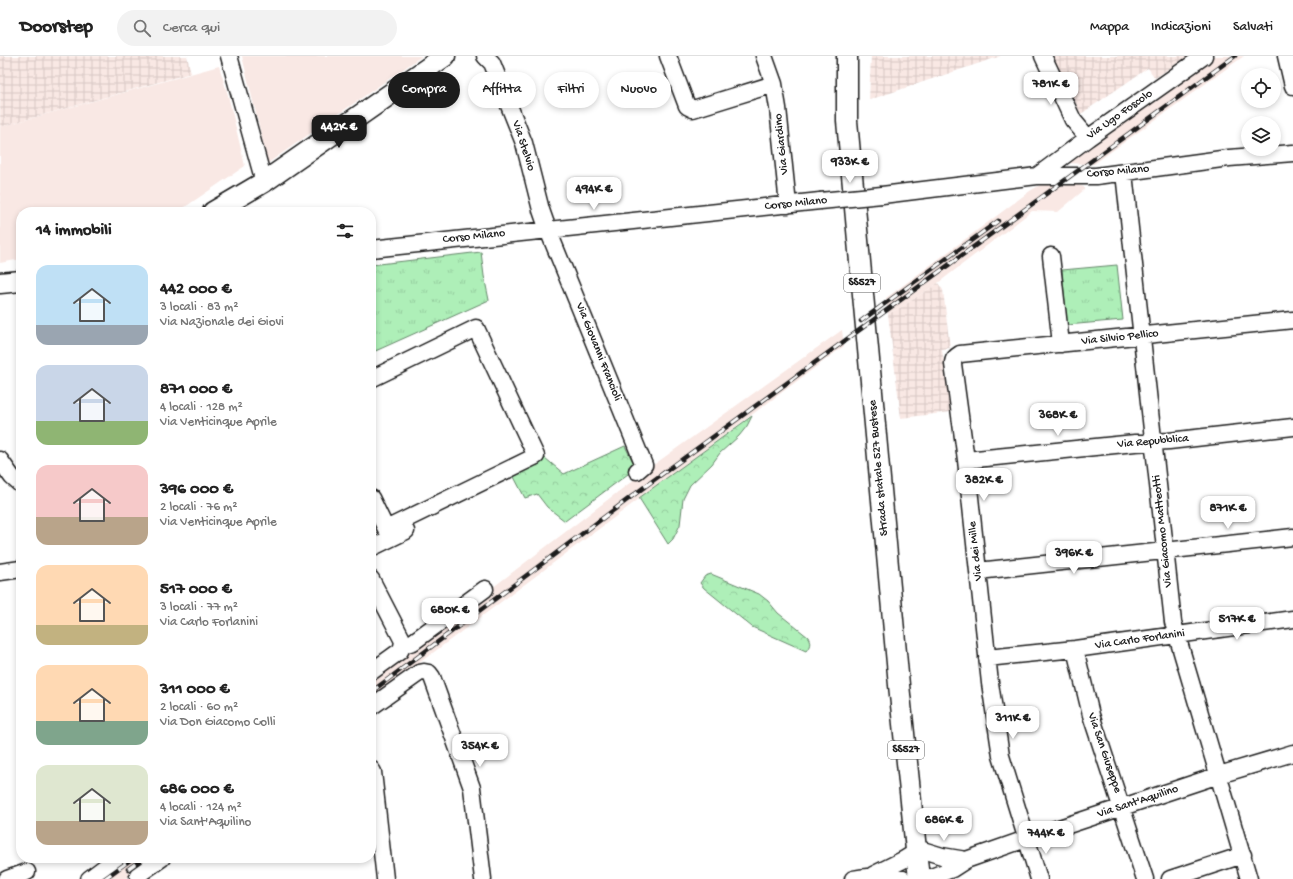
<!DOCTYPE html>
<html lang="it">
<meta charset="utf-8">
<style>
body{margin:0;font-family:"Gochi Hand",sans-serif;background:#f2f2f2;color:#222;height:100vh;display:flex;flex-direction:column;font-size:15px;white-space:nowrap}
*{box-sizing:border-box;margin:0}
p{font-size:13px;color:#767676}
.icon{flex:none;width:22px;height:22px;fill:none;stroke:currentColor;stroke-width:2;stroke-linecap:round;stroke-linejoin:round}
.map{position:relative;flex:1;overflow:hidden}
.details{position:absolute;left:16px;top:151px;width:360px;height:656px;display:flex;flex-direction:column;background:#fff;border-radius:16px;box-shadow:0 2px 6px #0003}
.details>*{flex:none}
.banner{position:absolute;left:388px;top:16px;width:380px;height:36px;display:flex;gap:8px}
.buttons{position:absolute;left:1241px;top:12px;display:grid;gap:8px}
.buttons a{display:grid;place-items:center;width:40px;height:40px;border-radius:50%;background:#fff;box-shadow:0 2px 6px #0003;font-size:20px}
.price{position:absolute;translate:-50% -34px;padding:0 9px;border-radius:8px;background:#fff;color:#222;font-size:13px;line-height:26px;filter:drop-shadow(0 1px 2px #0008)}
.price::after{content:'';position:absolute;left:50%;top:24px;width:12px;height:9px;margin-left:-6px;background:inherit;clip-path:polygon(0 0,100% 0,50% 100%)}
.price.active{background:#1c1c1c;color:#fff}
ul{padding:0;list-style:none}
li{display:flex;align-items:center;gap:12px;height:100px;padding:0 20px}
li span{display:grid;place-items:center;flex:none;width:112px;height:80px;border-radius:12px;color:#555}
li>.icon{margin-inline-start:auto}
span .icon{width:48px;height:48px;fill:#fffc;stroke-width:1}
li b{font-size:17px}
h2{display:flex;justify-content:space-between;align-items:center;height:48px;padding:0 20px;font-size:17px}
.tag{padding:0 14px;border-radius:18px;background:#fff;box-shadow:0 2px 6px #0003;font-size:14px;line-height:36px}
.tag.active{background:#1c1c1c;color:#fff}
header{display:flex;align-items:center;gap:24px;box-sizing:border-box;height:56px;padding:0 20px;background:#fff;border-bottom:1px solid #e0e0e0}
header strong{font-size:19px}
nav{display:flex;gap:22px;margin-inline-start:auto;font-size:14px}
.search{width:280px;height:36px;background:#f2f2f2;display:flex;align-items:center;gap:10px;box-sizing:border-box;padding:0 14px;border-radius:22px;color:#767676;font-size:15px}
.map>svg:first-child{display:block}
.built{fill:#f9e8e4}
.industrial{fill:url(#industrial-grid)}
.forest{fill:url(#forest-crowns);stroke:#65866a}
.park{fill:url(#park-tufts);stroke:#65866a}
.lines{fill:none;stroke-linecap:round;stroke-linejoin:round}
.minor-casing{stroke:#1c1c1c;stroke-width:19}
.major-casing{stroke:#1c1c1c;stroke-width:23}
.minor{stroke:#fff;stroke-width:16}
.major{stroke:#fff;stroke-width:20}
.rail-casing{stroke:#1c1c1c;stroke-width:4.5}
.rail{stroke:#fff;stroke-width:3;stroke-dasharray:9;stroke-linecap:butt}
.minor-bridge-casing{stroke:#1c1c1c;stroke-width:19;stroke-linecap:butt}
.minor-bridge{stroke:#fff;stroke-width:16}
.labels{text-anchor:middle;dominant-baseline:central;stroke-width:3.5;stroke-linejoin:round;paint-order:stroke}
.shield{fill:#fff;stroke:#606060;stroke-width:1}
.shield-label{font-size:11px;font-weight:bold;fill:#1c1c1c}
.street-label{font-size:12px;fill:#1c1c1c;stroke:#fff}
</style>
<header>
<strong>Doorstep</strong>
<div class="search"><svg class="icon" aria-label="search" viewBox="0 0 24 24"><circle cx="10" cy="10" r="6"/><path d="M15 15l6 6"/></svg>Cerca qui</div>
<nav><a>Mappa</a><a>Indicazioni</a><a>Salvati</a></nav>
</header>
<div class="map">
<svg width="1293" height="823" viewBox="0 0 1293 823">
<defs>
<pattern id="industrial-grid" width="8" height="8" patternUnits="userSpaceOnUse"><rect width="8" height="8" fill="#f9e8e4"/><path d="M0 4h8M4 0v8" fill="none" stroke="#d5c6c3"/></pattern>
<pattern id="forest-crowns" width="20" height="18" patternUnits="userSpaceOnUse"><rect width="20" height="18" fill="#aeefb8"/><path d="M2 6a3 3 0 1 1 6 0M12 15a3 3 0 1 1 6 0" fill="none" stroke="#95cc9e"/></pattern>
<pattern id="park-tufts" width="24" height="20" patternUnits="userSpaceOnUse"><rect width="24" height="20" fill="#aeefb8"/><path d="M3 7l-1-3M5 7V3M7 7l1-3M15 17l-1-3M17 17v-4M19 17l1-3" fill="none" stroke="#95cc9e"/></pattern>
</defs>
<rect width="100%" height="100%" fill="#fff"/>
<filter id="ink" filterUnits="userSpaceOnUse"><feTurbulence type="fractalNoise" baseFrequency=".025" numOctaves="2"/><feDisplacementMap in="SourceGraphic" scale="8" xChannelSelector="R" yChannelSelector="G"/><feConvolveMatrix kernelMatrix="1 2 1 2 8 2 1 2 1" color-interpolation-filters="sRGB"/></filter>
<g filter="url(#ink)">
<path class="built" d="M242,0H422L268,107Z
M1213,0H1244L1094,108L1063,107Z
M219,10L228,39L245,110L185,151L175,156H21V203L0,207V71Z
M1070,127L1084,131V134L1058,156L1032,155L938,227L900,252L888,258L886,242L1030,135L1042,128Z
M842,274L844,290L371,643V621L488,535L652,410Z
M123,802H153L125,823H94Z"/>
<path class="industrial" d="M0,0H187L191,17L0,71Z
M871,0H1001L869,44Z
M1052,0H1188L1155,22L1148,12L1081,58Z
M938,227L943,234L950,292L942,293L951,356L901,362L888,258L900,252Z"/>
<path class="forest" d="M752,360L747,370L739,380L720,397L712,408L690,429L683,443L680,469L673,483L668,488L639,442Z
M625,390L636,412L565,465L547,451L537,438L525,442L513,419L545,402L564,418Z
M711,518L759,538L768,545L778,557L808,581C811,587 810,590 806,595L752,571L704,532L700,527L705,520Z"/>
<path class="park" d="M481,196L484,220L489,244L371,297V209Z
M1117,209L1123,264L1067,269L1062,214Z"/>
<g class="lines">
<g class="minor-casing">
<path id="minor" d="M229,0L264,126
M485,0L492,7L524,87L541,154L548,174L644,409L637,415
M668,0L687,50L693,53L774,28
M764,0L774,28L778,52L788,149
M1043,0L1073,64L1088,82
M1286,0L1293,30
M1124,117L1173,566L1249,823
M1037,120L1088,82L1204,0
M882,139L1037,120H1096L1229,102L1293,97
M371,193L820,145
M1051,200L1061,288
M371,323L476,272L536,400L386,473L371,442
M0,404L12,421L21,429
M966,404L1135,387L1169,385L1293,371
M371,492L406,475
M978,515L1293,481
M0,516L21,513
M371,523L403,585L402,591L400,595L371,616
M403,589L413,586L485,533
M1075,593L1091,659L1145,823
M987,602L1075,593L1293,563
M371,651L419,617L424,616L429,617L432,621L472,732L483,823
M371,713L373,716L385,823
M916,792L942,800L966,804
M873,819L903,804L916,796
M7,823L27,816
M89,823L117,802
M139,823L138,819L162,802
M853,823C871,820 886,818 903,823
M926,823L952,813L966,804L1026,783L1219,719L1293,697
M1039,823L1001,700L990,627L966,404L953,308C953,303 955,301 960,298L1293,264
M1170,823L1243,799"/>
</g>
<g class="major-casing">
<path id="major" d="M847,0V65L899,629L919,823
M213,156L264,126L445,0
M0,227L21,225"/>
</g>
<use href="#minor" class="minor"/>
<use href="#major" class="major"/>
<g class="rail-casing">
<path id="rail" d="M861,265L998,165
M371,636L647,429L1235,0
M128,813L143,802
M104,823L133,802"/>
</g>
<use href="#rail" class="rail"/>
<g class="minor-bridge-casing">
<path id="minor-bridge" d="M820,145L882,139"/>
</g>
<use href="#minor-bridge" class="minor-bridge"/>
</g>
</g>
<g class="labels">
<g class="shield">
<rect x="844" y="218" width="36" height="18" rx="3"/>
<rect x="888" y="685" width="36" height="18" rx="3"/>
</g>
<g class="shield-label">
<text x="862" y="227">SS527</text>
<text x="906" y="694">SS527</text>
</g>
<g class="street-label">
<text transform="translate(1120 59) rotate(-35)">Via Ugo Foscolo</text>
<text transform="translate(782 88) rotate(-96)">Via Giardino</text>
<text transform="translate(523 90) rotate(72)">Via Stelvio</text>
<text transform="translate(1118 116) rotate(-5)">Corso Milano</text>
<text transform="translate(796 148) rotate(-6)">Corso Milano</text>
<text transform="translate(474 181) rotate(-6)">Corso Milano</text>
<text transform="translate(1120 282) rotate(-6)">Via Silvio Pellico</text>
<text transform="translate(598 296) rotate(68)">Via Giovanni Francioli</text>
<text transform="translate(1153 386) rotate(-5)">Via Repubblica</text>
<text transform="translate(879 412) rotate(-95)">Strada statale 527 Bustese</text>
<text transform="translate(1163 475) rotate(-96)">Via Giacomo Matteotti</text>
<text transform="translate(976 495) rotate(-96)">Via dei Mille</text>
<text transform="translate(1140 584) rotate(-8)">Via Carlo Forlanini</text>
<text transform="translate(1104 697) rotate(71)">Via San Giuseppe</text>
<text transform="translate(1138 746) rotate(-18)">Via Sant'Aquilino</text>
</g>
</g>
</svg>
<div class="buttons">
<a><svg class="icon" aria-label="locate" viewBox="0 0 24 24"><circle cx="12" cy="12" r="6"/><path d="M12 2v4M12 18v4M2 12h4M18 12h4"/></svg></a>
<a><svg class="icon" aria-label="layers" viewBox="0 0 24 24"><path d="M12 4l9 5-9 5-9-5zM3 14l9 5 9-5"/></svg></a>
</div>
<b class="price" style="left:1051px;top:50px">781K €</b>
<b class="price active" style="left:339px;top:93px">442K €</b>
<b class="price" style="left:850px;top:128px">933K €</b>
<b class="price" style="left:594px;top:155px">494K €</b>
<b class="price" style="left:1058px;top:381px">368K €</b>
<b class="price" style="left:984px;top:446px">382K €</b>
<b class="price" style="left:1228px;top:474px">871K €</b>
<b class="price" style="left:1074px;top:519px">396K €</b>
<b class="price" style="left:450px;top:576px">680K €</b>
<b class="price" style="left:1237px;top:585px">517K €</b>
<b class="price" style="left:1013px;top:684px">311K €</b>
<b class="price" style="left:480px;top:712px">354K €</b>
<b class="price" style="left:944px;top:786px">686K €</b>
<b class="price" style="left:1046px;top:799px">744K €</b>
<div class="banner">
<a class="tag active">Compra</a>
<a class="tag">Affitta</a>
<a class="tag">Filtri</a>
<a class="tag">Nuovo</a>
</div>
<section class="details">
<h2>14 immobili<svg class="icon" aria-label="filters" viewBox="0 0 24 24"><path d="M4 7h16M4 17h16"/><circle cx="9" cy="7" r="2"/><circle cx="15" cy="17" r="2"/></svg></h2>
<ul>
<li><span style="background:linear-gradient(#bfe0f5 75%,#9aa5b1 0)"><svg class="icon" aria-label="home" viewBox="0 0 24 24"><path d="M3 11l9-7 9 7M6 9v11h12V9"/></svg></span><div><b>442 000 €</b><p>3 locali · 83 m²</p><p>Via Nazionale dei Giovi</p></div></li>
<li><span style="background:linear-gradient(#c9d6e8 70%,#8fb573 0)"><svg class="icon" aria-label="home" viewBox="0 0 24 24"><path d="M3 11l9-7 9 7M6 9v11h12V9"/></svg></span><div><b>871 000 €</b><p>4 locali · 128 m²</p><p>Via Venticinque Aprile</p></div></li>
<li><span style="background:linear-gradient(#f6c9c9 65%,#b9a48a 0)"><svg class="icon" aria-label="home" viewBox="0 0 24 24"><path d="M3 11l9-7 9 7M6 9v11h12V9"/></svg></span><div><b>396 000 €</b><p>2 locali · 76 m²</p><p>Via Venticinque Aprile</p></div></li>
<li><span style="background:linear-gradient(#ffd9b3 75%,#c2b280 0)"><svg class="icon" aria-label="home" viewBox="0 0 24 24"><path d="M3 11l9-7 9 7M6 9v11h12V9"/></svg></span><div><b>517 000 €</b><p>3 locali · 77 m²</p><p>Via Carlo Forlanini</p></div></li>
<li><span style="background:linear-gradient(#ffd9b3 70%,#7fa58c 0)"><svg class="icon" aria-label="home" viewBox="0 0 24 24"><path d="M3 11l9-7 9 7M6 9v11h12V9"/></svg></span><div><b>311 000 €</b><p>2 locali · 60 m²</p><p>Via Don Giacomo Colli</p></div></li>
<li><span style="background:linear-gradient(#dfe7d0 70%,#b9a48a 0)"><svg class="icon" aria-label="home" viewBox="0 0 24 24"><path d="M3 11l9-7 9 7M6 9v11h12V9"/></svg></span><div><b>686 000 €</b><p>4 locali · 124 m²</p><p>Via Sant'Aquilino</p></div></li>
</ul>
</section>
</div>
